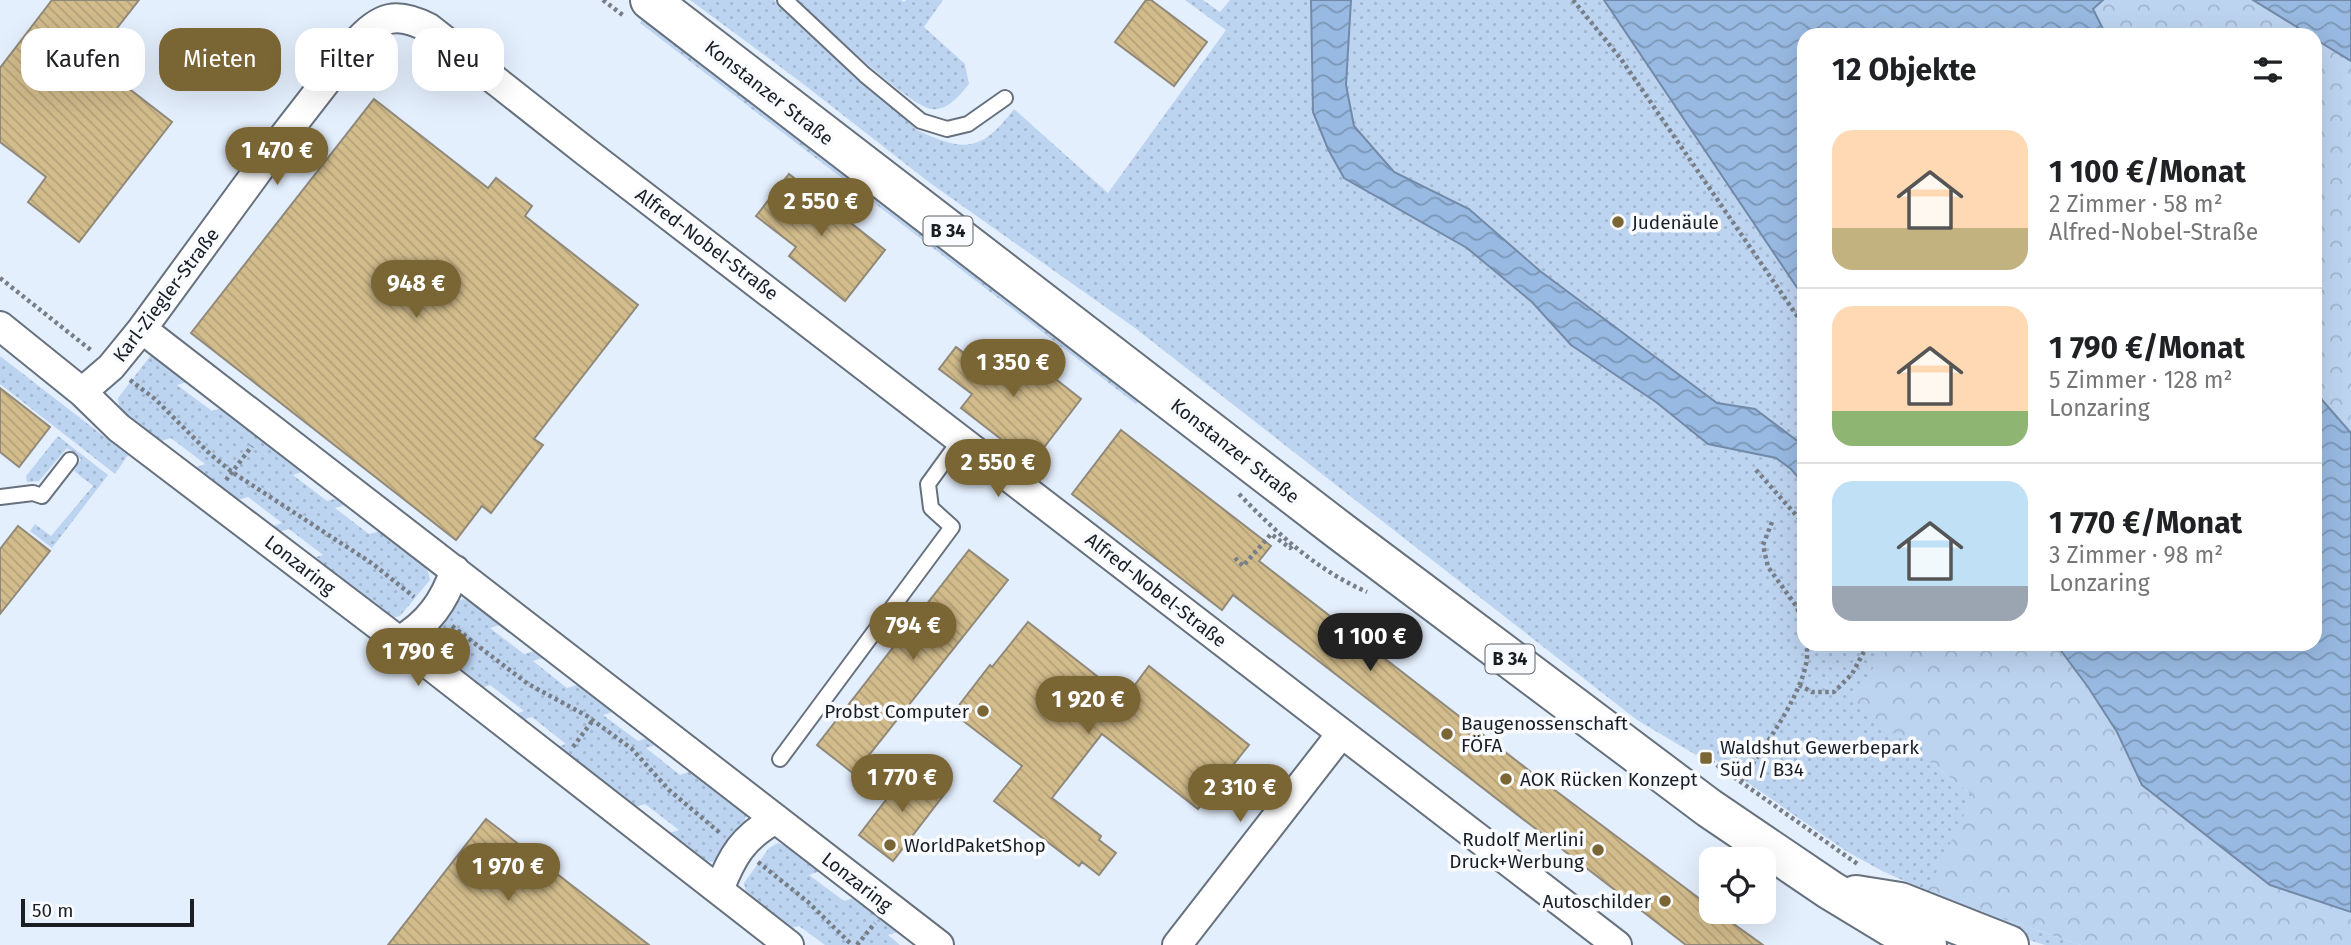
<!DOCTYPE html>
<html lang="de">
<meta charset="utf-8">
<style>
body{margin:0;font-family:"Fira Sans",sans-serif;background:#f6f6f6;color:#202124;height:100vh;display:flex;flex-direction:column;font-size:26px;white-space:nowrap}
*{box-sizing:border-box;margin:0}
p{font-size:23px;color:#757577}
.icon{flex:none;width:38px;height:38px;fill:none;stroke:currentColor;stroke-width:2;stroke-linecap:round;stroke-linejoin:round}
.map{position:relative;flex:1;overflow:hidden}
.side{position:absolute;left:1797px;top:28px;width:525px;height:623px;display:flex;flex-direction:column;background:#fff;border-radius:21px;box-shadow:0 7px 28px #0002}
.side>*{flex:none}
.guide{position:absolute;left:21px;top:28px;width:665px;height:63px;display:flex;gap:14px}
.fabs{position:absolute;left:1699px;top:847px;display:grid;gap:14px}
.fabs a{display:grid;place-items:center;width:77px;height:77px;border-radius:14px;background:#fff;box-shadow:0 7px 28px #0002;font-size:35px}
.scale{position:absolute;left:21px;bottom:18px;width:173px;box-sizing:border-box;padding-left:7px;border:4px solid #1a1e23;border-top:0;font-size:19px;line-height:24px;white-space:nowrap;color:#1a1e23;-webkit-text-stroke:5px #f9fbfe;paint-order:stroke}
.price{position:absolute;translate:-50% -60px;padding:0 16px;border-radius:24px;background:#7a6534;color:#fff;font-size:23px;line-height:46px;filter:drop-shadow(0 2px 4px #0008)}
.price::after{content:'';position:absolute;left:50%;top:42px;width:21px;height:16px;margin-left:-10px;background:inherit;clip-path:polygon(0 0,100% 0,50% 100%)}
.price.selected{background:#222;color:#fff}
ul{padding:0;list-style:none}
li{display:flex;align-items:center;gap:21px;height:175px;padding:0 35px}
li+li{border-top:2px solid #e0e0e0}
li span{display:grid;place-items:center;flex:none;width:196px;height:140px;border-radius:21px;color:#555}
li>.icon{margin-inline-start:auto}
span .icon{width:84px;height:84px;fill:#fffc;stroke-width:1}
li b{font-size:30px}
h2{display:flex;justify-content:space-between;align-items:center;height:84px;padding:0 35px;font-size:30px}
.chip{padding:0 24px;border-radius:21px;background:#fff;box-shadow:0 7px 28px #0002;font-size:24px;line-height:63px}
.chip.selected{background:#7a6534;color:#fff}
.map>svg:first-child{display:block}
.grass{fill:url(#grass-dots)}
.forest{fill:url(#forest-crowns)}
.water{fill:url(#water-waves);stroke:#728aa8;stroke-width:2}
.building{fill:url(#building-back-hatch);stroke:#90897a;stroke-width:2}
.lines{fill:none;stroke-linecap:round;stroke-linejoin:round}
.service-casing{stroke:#67717e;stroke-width:18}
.minor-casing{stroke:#67717e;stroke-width:32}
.primary-casing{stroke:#67717e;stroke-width:42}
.path{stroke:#777e87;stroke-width:4.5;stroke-dasharray:3.5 3.5;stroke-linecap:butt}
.service{stroke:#fff;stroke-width:14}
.minor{stroke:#fff;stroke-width:28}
.primary{stroke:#fff;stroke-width:38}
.poi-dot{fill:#7a6534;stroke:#f9fbfe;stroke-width:2.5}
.labels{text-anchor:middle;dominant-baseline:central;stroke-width:7;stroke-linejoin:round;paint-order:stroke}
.shield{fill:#f9fbfe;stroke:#5d6065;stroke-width:2}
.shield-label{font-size:18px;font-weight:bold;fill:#1a1e23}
.street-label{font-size:19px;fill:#1a1e23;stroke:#f9fbfe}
.poi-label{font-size:19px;fill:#1a1e23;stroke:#f9fbfe;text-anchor:start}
</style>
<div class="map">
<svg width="2351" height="945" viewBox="0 0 2351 945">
<defs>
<pattern id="grass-dots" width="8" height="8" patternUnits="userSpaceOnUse" patternTransform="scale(1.75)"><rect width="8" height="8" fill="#bdd4f0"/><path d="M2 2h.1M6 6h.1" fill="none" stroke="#a2b6ce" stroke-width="1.8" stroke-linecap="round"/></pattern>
<pattern id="forest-crowns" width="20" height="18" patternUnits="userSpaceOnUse" patternTransform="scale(1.75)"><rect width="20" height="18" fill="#bdd4f0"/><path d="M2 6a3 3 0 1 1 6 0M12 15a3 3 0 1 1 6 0" fill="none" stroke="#a2b6ce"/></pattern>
<pattern id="water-waves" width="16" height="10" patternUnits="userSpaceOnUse" patternTransform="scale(1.75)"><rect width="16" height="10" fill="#98b9e1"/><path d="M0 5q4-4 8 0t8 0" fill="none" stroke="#7b96b6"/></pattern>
<pattern id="building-back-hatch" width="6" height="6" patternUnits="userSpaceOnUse" patternTransform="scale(1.75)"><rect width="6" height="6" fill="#d2bc8c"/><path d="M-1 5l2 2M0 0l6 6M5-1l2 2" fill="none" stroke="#b4a178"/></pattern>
</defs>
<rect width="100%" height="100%" fill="#e4effd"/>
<path class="grass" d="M690,0H774L917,130C965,153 982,151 1014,109L1108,193L1226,30L1185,0H1203L1220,12L1230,0H1311V77L1442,234L1467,248L1532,302L1571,345L1656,402L1708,444L1776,458L1791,469L1804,484V644H1891L1852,699L1973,796L1930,894L2081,945H2045L1991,928L1931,898L1927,891L1882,871L1846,851L1701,750L1696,755L1637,720L1135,328L930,183L802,83Z
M798,0H901L904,2L906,0H943L924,27L965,64L969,84C960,95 948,111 931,109C908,105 818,20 798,0Z
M1351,0H1604L1804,298V446L1755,409L1717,403L1540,271L1469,209L1394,172L1354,126L1346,85Z
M643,18L1139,401L1136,404L640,23Z
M163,354L196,379L177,385L212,411L231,405L311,469L293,475L327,501L346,496L354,502L335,508L369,534L389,529C405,541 428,559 430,580L400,616L391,618L305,561L323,555L289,529L269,535L263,530L282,523L248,497L228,503L187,471L205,464L171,438L151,444L120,412L118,398L151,355Z
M0,356L128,455L115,474L0,384Z
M58,436L108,475L52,548L30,531L35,524L51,536L93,486L74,471L81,459L67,448L39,481L27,482L26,476Z
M463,599L485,607L509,622L490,628L524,654L544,648L551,655L533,661L567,688L587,682L622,709L603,715L638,741L657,735L664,742L646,748L680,775L699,768L729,794L746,816L744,825L715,862C694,861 677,848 661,836L679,830L645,804L626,810L548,750L566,744L532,717L513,723L506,717L524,711L490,685L471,691L432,651L429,638L454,603Z
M778,843L810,854L828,868L809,875L844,901L863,895L906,929L888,935L900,945H825L799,926L780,931L747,897L744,883L769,848Z"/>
<path class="forest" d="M2103,0H2253L2310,35H2106L2093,9Z
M2315,39L2351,61V433L2315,392Z
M1891,644H2055L2088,687L2117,732L2142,785L2270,885L2351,912V945H2081L1930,894L1927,891L1973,796L1851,699Z"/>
<path class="water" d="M1311,0H1351L1346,85L1354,126L1394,172L1469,209L1540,271L1717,403L1755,409L1804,446V484L1791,469L1776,458L1708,444L1656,402L1571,345L1532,302L1467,248L1344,178L1328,149L1313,112Z
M1604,0H2103L2093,9L2106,35H1804V298Z
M2253,0H2351V61L2315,39V35H2310Z
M2315,392L2351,433V912L2270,885L2142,785L2117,732L2088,687L2056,644H2315Z"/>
<path class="building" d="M52,0H139L92,60L172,122L79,242L28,202L46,177L0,142V68Z
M1146,0H1151L1207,42L1174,86L1115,42Z
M374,99L488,188L496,178L532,206L525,216L638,305L534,439L543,445L491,513L482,506L456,540L191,333Z
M789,174L885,250L845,301L789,256L796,247L756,216Z
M1011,344L1081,399L1032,463L961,408L972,394L939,369L956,347L989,372Z
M0,388L50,427L19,467L0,452Z
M1121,430L1271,546L1259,561L1540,779L1712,908V912H1717L1763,945H1686L1233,595L1222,610L1072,494Z
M18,526L50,551L0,614V549Z
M969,550L1008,580L854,774L817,745Z
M1028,622L1125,698L1149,666L1249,745L1198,809L1102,734L1052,798L1101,836L1099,840L1116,853L1099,875L1082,862L1079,866L994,801L1022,766L953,713L990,665L992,667Z
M912,766L946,792L893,861L859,835Z
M486,819L649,945H388Z"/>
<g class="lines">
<g class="service-casing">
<path id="service" d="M785,0L865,75L921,121L947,129L968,124L1005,98
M0,497L33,493L42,496L70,460
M780,759L952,527L931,508L928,484L960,440"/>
</g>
<g class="minor-casing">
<path id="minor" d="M0,326L82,392L119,428L399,641L789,945
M142,329L939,945
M82,392L111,367L142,329L273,150L356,43C381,16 396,11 429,28L585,151L1617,945
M399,641C428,624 444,602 455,570
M719,890C732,856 743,837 776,819
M1177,945L1341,734"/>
</g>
<g class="primary-casing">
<path id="primary" d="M650,0L1340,531L1709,808L1830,890L1891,927L1927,945
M1856,895L1900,902L2009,945"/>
</g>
<path class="path" d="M603,0L624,16
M1573,0L1621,59L1804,326
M0,278L92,351
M130,380L155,399L210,454L232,472L373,564L414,597
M1756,470L1804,524
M226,480L252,446
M1239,494C1278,534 1315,569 1367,592
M1772,522L1763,545L1768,567L1797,607L1804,636
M1235,558L1243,566L1271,534L1290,548L1292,546
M452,626L528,684L587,716L632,749L669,790L720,833
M1799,685L1812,692H1834L1852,674L1868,644
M573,747L593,720
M1711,761L1859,865
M1741,781C1760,752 1816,679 1806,644
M758,862L808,902L852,945
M857,945L875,923"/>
<use href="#service" class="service"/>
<use href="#minor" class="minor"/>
<use href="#primary" class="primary"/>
</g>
<g class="poi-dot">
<circle cx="1618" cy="222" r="7"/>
<circle cx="983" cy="711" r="7"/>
<circle cx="1447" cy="734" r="7"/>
<rect x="1699" y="751" width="14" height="14" rx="3.5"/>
<circle cx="1506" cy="779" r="7"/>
<circle cx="890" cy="845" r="7"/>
<circle cx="1598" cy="850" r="7"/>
<circle cx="1665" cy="901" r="7"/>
</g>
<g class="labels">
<g class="shield">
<rect x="923.5" y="216.5" width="49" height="29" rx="5"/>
<rect x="1485.5" y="644.5" width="49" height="29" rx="5"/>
</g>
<g class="shield-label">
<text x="948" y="231">B 34</text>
<text x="1510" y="659">B 34</text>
</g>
<g class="street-label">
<text transform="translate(769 93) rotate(38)">Konstanzer Straße</text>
<text transform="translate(707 244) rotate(37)">Alfred-Nobel-Straße</text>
<text transform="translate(166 295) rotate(-53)">Karl-Ziegler-Straße</text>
<text transform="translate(1235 451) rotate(38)">Konstanzer Straße</text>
<text transform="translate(300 565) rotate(38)">Lonzaring</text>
<text transform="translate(1156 590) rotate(38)">Alfred-Nobel-Straße</text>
<text transform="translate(857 882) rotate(38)">Lonzaring</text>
</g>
<g class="poi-label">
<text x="1632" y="222">Judenäule</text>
<text x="969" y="711" text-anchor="end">Probst Computer</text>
<text x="1461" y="723">Baugenossenschaft<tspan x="1461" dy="22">FÖFA</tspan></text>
<text x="1720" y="747">Waldshut Gewerbepark<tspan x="1720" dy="22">Süd / B34</tspan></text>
<text x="1520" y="779">AOK Rücken Konzept</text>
<text x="1584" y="839" text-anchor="end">Rudolf Merlini<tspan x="1584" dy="22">Druck+Werbung</tspan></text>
<text x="904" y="845">WorldPaketShop</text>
<text x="1651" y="901" text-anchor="end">Autoschilder</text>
</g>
</g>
</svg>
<div class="fabs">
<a><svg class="icon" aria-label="locate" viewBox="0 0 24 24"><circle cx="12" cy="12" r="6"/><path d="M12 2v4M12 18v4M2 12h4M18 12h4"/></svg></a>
</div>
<div class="scale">50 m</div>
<b class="price" style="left:277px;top:187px">1 470 €</b>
<b class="price" style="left:821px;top:238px">2 550 €</b>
<b class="price" style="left:416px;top:320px">948 €</b>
<b class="price" style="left:1013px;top:399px">1 350 €</b>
<b class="price" style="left:998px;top:499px">2 550 €</b>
<b class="price" style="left:913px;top:662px">794 €</b>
<b class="price selected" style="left:1370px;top:673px">1 100 €</b>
<b class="price" style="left:418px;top:688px">1 790 €</b>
<b class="price" style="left:1088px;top:736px">1 920 €</b>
<b class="price" style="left:902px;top:814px">1 770 €</b>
<b class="price" style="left:1240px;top:824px">2 310 €</b>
<b class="price" style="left:508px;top:903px">1 970 €</b>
<div class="guide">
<a class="chip">Kaufen</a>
<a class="chip selected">Mieten</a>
<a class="chip">Filter</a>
<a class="chip">Neu</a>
</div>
<section class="side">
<h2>12 Objekte<svg class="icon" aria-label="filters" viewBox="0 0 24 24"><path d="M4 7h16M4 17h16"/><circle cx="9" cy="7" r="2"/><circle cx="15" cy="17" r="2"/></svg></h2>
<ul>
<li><span style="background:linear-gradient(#ffd9b3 70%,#c2b280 0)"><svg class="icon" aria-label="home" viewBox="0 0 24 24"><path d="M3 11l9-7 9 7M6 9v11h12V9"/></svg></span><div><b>1 100 €/Monat</b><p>2 Zimmer · 58 m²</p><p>Alfred-Nobel-Straße</p></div></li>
<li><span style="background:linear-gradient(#ffd9b3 75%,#8fb573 0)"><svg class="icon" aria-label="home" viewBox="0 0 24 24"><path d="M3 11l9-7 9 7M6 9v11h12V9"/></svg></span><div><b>1 790 €/Monat</b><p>5 Zimmer · 128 m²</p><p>Lonzaring</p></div></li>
<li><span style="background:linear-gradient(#bfe0f5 75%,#9aa5b1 0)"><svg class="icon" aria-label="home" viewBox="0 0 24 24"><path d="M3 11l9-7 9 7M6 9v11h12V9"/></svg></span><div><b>1 770 €/Monat</b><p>3 Zimmer · 98 m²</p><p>Lonzaring</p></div></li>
</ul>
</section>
</div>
